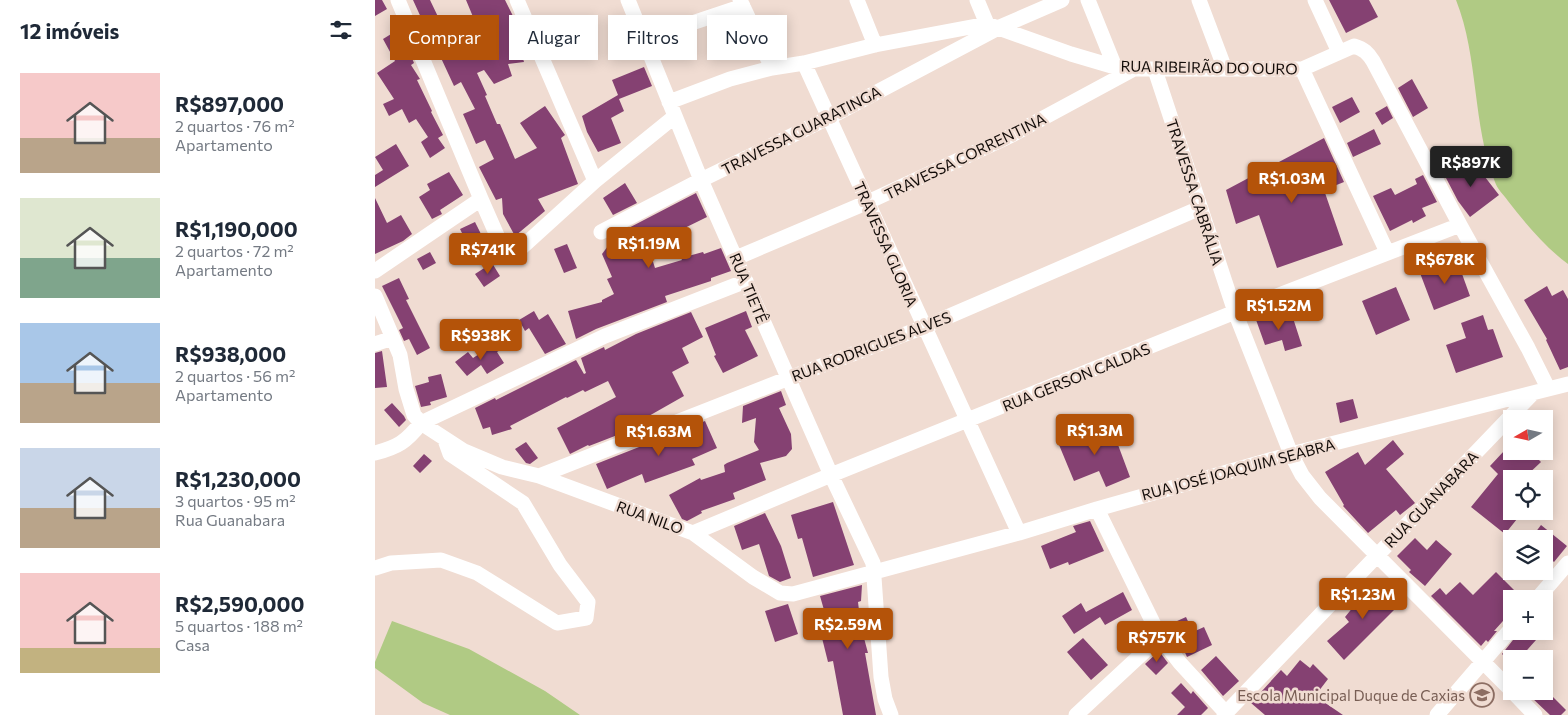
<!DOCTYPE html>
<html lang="pt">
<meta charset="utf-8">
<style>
body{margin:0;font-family:Commissioner,sans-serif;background:#f2f2f3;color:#1f2937;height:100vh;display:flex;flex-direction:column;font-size:19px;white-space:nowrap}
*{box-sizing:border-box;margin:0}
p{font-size:16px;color:#747a83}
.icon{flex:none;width:28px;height:28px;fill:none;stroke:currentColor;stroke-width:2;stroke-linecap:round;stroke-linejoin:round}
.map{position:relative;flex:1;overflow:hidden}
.sheet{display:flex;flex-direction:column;background:#fff;width:375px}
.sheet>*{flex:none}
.guide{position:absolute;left:15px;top:15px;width:475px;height:45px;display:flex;gap:10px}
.needle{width:32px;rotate:261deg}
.buttons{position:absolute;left:1128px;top:410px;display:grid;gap:10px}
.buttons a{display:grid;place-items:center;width:50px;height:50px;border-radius:0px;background:#fff;box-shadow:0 2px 12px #0003;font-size:25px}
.price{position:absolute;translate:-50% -42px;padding:0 11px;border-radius:5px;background:#b45309;color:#fff;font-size:16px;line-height:32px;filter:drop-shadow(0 1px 2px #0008)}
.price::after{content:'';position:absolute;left:50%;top:30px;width:15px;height:11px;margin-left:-8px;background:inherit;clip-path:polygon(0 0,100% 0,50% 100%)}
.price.selected{background:#222;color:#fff}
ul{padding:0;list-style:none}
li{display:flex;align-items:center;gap:15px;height:125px;padding:0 20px}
li span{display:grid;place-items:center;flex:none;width:140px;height:100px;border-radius:0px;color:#555}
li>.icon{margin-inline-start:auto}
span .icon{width:60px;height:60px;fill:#fffc;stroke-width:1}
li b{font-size:21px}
h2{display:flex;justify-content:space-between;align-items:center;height:60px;padding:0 20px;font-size:21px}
.pill{padding:0 18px;border-radius:0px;background:#fff;box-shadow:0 2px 12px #0003;font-size:18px;line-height:45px}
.pill.selected{background:#b45309;color:#fff}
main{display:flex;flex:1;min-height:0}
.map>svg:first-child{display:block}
.green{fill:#b0ca84}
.building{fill:#854172}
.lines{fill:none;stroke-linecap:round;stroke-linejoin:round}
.minor{stroke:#fff;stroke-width:15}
.labels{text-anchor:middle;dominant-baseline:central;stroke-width:5;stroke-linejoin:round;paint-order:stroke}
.street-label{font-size:15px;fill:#130c09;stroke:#f0dcd2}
.education-label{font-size:15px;fill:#785e54;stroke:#f0dcd2;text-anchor:end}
</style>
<main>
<section class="sheet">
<h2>12 imóveis<svg class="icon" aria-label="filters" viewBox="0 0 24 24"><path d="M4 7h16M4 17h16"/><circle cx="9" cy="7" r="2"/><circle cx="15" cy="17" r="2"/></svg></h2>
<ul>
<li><span style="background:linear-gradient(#f6c9c9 65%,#b9a48a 0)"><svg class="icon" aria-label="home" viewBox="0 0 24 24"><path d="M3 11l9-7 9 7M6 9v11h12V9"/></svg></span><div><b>R$897,000</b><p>2 quartos · 76 m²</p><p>Apartamento</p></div></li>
<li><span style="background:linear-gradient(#dfe7d0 60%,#7fa58c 0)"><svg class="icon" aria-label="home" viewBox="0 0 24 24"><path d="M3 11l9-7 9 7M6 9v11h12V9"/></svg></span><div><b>R$1,190,000</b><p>2 quartos · 72 m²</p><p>Apartamento</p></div></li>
<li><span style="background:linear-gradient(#a9c7e8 60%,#b9a48a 0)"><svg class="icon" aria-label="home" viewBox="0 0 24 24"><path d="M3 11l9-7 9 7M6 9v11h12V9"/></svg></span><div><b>R$938,000</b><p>2 quartos · 56 m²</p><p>Apartamento</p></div></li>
<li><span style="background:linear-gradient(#c9d6e8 60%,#b9a48a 0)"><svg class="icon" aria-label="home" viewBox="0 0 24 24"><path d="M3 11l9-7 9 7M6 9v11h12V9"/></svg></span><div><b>R$1,230,000</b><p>3 quartos · 95 m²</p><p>Rua Guanabara</p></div></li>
<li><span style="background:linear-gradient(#f6c9c9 75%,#c2b280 0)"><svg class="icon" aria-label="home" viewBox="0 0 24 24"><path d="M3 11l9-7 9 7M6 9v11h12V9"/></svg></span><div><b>R$2,590,000</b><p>5 quartos · 188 m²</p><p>Casa</p></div></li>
</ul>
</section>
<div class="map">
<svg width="1193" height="715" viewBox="0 0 1193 715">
<rect width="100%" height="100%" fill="#f0dcd2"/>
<path class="green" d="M1081,0H1193V264C1170,247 1151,224 1133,201C1129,195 1122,189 1120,182C1097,124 1104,58 1081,0Z
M17,621L94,649L170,691L205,715H75L48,703L0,668V662Z"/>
<path class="building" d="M0,0H7L12,9L0,16Z
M38,0H55L66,23L61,26L63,31L54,35Z
M91,0H130L140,20L137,21L149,62L133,64L137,76L119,84L109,70L102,73L112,95L110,96L122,124H125L140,159L162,148L145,123L170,106L190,135L186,138L203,184L163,199L170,211L140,236L128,214L127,198L121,200L104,167L119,159L110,140L101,144L88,114L100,109L86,82L79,86L66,58L105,39L98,25L101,24Z
M954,0H994L1003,17L971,33Z
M21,31L32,52L34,51L39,63L36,65L45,79L42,80L57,111L56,112L68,135L63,138L70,148L55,158L46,142L53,137L41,119L34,123L27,109L14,116L8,104L19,99L2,73L20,61L8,39Z
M269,67L277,86L244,99L249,111L236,118L246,143L223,152L212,132L207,116L243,95L237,80Z
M1037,79L1053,108L1038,117L1023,88Z
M977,97L985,112L965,123L957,107Z
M1012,106L1018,118L1007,125L1000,113Z
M999,129L1006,144L978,157L972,143Z
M949,138L969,182L949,190L968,245L902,268L884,215L861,224L851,190Z
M21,144L34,166L0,187V175L8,170L0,157Z
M1096,159L1124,195L1095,217L1083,201L1071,178Z
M74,172L88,195L65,210L67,214L57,219L44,197L55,190L52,184Z
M1048,175L1062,202L1047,208L1051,216L1038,223L1037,220L1015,231L998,196L1016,188L1020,195L1042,184L1040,179Z
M250,183L262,203L238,215L228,198Z
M321,193L332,217L273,246L280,268L307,260L306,258L328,252L329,254L346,248L356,271L336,278V281L290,296L292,302L221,329L201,339L193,311L227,302V300L239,294L232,279L237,277L227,254L242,234Z
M0,198L12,223L26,215L37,234L28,241L0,254Z
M100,222L106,234L91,241L85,229Z
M192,244L202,268L189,273L179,249Z
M55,252L61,263L48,270L42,259Z
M1082,260L1095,296L1059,310L1045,273Z
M117,263L125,276L109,287L100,274Z
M24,278L34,299L31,300L55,348L42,355L34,339L29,341L24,330L28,328L7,286Z
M1172,286L1177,296L1188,290L1193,299V367L1185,370L1171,340L1172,339L1149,300Z
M1021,287L1035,320L1001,335L987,301Z
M159,311L164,320L173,314L191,344L170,354L154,328L150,331L144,320Z
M371,311L377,327L370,330L383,356L348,373L339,356L341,355L330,328Z
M898,311L902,323L918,318L927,346L910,351L907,340L890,345L880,317Z
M316,312L328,337L307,348L314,363L297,372L309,396L265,421L266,423L244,432L245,434L214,446L213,445L195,454L182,428L241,397L233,381L210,392L208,390L192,398L191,397L135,426L137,429L117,435L115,427L108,429L100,408L120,398L121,400L201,360L209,374L211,373L206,358L229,347L230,350L261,334Z
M1108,315L1113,330L1118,329L1128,357L1081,373L1071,345L1091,338L1086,323Z
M121,343L125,350L122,352L129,363L112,374L106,365L92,376L80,362L93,352L98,358Z
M7,351L12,387L0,388V353Z
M66,374L72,397L55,402L56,405L46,407L40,386L54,382L53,377Z
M406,391L411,405L404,408L416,434L417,449L411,456L385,463L391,480L358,493L360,499L326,511L327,513L312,521L307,519L294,495L325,478L326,480L350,472L349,465L352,463L384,450L379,442L381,418L367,423L368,406Z
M978,399L983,418L965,423L961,403Z
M17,403L29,416L31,420L24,427L9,410Z
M330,421L342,448L317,459L320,465L270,483L267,474L232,489L221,464Z
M736,426L755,477L731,487L724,471L699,481L682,440L698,433L700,438Z
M1018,440L1029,454L1011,469L1040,503L1025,515L1021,510L993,533L968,506L969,505L950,472L983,452L990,465Z
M151,442L163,458L155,464L151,463L140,449Z
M1129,451H1173L1164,460L1166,462L1148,479H1136V511H1142L1146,514L1130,534L1096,507L1123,474L1115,466Z
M49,454L57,461L45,473L38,466Z
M458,502L479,565L438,577L427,538L423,539L416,515Z
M390,513L406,546L416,578L405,582L394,576L384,544L367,550L359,526Z
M715,521L729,551L694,565L693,562L675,569L666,546L701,532L698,526Z
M1166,525L1192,546L1179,562L1170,554L1176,546L1160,533Z
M1040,538L1052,550L1061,540L1077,554L1050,586L1034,572L1036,570L1022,556Z
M1121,572L1148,599H1136V612L1119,631H1122L1113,642L1111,640L1106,646L1056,596L1065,588L1071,595L1085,582L1098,595Z
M1001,581L1024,605L969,660L952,641L974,622L970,617L988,595Z
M487,585L486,601L483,602L486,627L493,653H490L501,715H468L458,661L453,662L447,638L448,637L446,618L451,617L445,596Z
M748,592L757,610L730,625L725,617L699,634L687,616L706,603L711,612Z
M413,604L423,634L400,642L390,611Z
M811,617L818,632L829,627L837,645L812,657L801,633L796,635L791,626Z
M1145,631H1169L1144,659H1132L1127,654Z
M708,638L733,665L716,680L692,652Z
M784,651L793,663L781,675L770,664Z
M841,656L864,681L848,696L826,670Z
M925,660L935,668L938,664L953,679L940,696L968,715H890L876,703L906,670L912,676Z
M806,683L816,694L818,691L833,708L826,715H802L810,707L796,693Z
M1161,691H1172L1191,710L1186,715H1175L1156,697Z"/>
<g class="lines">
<path class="minor" d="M23,0L106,199L128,249C135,252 137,253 144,250L220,181L299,117
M142,0L220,181
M253,0L326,180L456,475L498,563L506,677L510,699L516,715
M365,0L397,68
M482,0L500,45
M602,0L612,24
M713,0L740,67
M824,0L850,69
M940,0L964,52
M269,39L368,6
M429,63L644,533
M927,69L1012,252
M780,70L860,312L916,454L927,475L945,498L1136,690
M294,102L355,79L397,68L429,63L500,45L612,24L696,54L740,67L759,69H927L979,46C989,49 993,53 998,61L1085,225L1153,348L1173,388
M226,232L326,180L455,117L625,27L687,0
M361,258L493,202L635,136L759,69
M0,271L106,199
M0,296L25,355L31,389L39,415L46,423L89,451L127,467L164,476L318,533L378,577L405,593L418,594L644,533L722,509L916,454L1193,384
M0,344L18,338
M0,453C23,447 31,442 46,423L230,336L371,281
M164,476L414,378L549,327L825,208
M722,509L785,637L805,663L851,713
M318,533L456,475L860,312L1085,225
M0,568L16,563L66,560L102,573L182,623L211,618L213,602L185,565L148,503L75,454L70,440
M1162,599L1193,563
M1137,691L1160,715
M701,715L785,637
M849,715L1158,393
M1062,715L1136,629"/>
</g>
<defs>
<g id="school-ring" transform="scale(1.25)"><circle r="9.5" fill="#f0dcd2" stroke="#8d6e63" stroke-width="1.5"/><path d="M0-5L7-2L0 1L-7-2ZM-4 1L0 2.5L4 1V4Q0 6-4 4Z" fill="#8d6e63"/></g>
</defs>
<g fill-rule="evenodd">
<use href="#school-ring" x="1107" y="695"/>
</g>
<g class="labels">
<g class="street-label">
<text transform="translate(834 67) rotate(1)">RUA RIBEIRÃO DO OURO</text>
<text transform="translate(426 130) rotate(-27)">TRAVESSA GUARATINGA</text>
<text transform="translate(590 156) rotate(-26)">TRAVESSA CORRENTINA</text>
<text transform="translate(820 192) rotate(72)">TRAVESSA CABRÁLIA</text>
<text transform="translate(511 244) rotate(66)">TRAVESSA GLORIA</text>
<text transform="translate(374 288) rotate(67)">RUA TIETÊ</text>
<text transform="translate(496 346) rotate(-21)">RUA RODRIGUES ALVES</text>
<text transform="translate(701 377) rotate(-22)">RUA GERSON CALDAS</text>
<text transform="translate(863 469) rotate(-15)">RUA JOSÉ JOAQUIM SEABRA</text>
<text transform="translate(1056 499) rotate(-46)">RUA GUANABARA</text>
<text transform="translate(275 517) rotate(20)">RUA NILO</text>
</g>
<g class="education-label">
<text x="1090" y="695">Escola Municipal Duque de Caxias</text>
</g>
</g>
</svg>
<div class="buttons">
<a><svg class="needle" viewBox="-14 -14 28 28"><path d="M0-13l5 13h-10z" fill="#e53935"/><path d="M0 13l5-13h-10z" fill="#747a83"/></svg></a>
<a><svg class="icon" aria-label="locate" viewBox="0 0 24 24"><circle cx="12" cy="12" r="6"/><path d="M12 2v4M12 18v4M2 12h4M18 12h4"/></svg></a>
<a><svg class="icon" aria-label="layers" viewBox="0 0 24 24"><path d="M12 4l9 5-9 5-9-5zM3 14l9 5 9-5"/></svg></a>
<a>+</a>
<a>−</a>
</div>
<b class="price selected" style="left:1096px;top:188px">R$897K</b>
<b class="price" style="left:917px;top:204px">R$1.03M</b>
<b class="price" style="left:274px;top:269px">R$1.19M</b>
<b class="price" style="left:113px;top:275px">R$741K</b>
<b class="price" style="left:1070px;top:285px">R$678K</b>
<b class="price" style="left:904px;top:331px">R$1.52M</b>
<b class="price" style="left:106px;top:361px">R$938K</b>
<b class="price" style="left:720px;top:456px">R$1.3M</b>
<b class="price" style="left:284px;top:457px">R$1.63M</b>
<b class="price" style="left:988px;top:620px">R$1.23M</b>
<b class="price" style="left:473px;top:650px">R$2.59M</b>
<b class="price" style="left:782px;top:663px">R$757K</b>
<div class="guide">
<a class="pill selected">Comprar</a>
<a class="pill">Alugar</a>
<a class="pill">Filtros</a>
<a class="pill">Novo</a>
</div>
</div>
</main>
